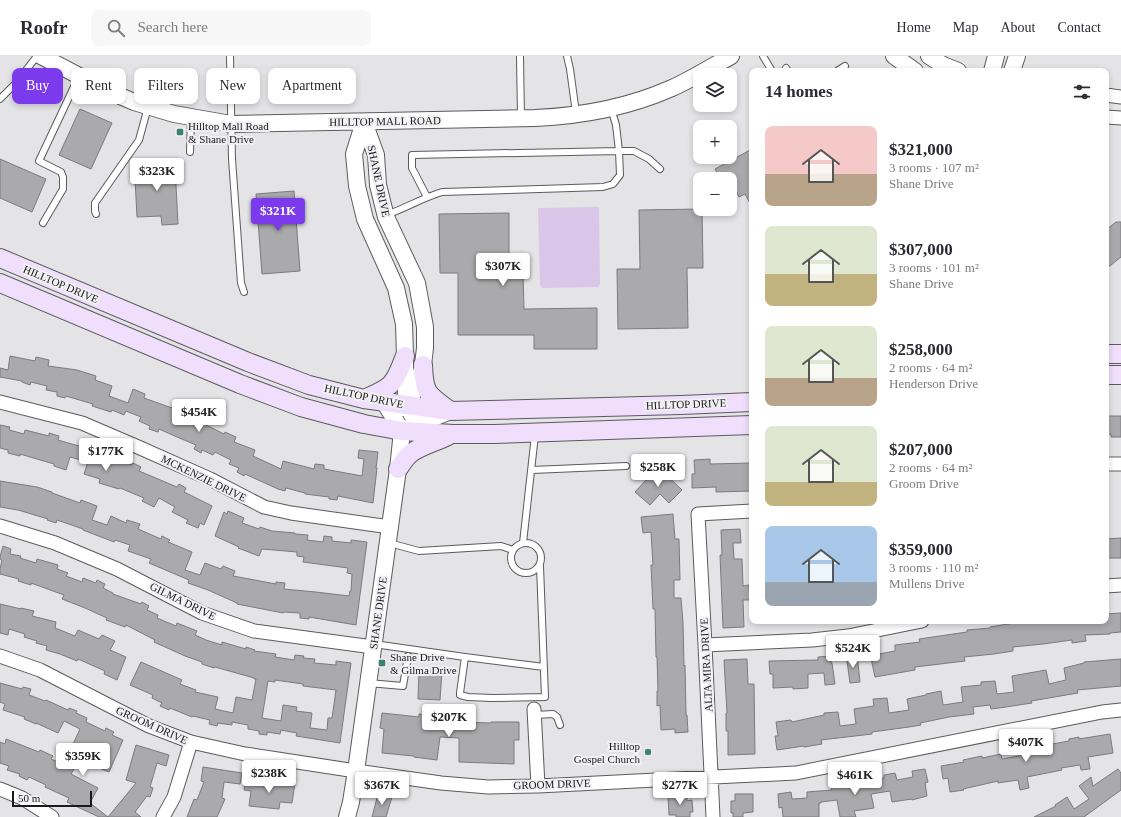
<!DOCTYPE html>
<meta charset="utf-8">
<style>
body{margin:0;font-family:Georgia,serif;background:#f7f7f7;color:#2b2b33;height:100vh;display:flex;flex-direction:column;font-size:15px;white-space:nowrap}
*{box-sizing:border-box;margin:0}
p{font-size:13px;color:#7c7c81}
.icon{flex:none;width:22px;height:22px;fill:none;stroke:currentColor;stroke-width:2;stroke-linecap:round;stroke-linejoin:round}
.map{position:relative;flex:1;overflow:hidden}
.panel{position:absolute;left:749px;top:12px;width:360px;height:556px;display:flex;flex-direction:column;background:#fff;border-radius:8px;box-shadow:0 2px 6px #0003}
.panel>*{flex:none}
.guide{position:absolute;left:12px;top:12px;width:380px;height:36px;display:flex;gap:8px}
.buttons{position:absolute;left:693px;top:12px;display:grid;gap:8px}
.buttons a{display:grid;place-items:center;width:44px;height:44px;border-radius:8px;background:#fff;box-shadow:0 2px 6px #0003;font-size:20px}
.scale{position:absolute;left:12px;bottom:10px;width:80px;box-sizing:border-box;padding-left:4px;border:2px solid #1a1a1b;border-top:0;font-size:11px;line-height:14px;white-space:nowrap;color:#1a1a1b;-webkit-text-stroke:3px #f1f0f3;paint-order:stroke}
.price{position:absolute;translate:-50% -34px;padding:0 9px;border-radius:4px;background:#fff;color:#222;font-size:13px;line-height:26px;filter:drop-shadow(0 1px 2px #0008)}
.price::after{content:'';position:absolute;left:50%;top:24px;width:12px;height:9px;margin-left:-6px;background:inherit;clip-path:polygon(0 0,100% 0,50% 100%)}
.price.selected{background:#7c3aed;color:#fff}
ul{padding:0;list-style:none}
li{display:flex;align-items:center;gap:12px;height:100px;padding:0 16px}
li span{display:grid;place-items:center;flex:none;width:112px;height:80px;border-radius:8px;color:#555}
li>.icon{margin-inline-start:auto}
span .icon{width:48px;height:48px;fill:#fffc;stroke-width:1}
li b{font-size:17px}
h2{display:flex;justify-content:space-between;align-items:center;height:48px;padding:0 16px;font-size:17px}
.chip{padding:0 14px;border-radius:8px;background:#fff;box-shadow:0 2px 6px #0003;font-size:14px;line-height:36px}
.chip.selected{background:#7c3aed;color:#fff}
header{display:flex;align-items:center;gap:24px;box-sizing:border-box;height:56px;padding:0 20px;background:#fff;border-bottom:1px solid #e1e1e2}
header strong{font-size:19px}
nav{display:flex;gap:22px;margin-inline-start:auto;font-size:14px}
.search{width:280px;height:36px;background:#f7f7f7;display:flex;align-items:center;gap:10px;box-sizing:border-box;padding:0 14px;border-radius:8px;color:#7c7c81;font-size:15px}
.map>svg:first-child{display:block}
.park{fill:#d9c6e8}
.building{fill:#aaa9ab;stroke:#7b7a7c;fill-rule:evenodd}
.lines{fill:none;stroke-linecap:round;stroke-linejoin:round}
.service-casing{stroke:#5b5a5c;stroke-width:8}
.minor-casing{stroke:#5b5a5c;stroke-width:15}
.tertiary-casing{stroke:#5b5a5c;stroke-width:18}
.secondary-casing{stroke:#5b5a5c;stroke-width:20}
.service{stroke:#fff;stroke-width:6}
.minor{stroke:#fff;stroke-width:13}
.tertiary{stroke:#fff;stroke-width:16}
.secondary{stroke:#efdefc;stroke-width:18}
.poi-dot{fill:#3f8070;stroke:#f1f0f3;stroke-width:1.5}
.labels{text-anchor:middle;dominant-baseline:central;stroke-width:4;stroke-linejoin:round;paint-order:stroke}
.street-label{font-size:11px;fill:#1a1a1b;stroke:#f1f0f3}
.poi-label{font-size:11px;fill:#1a1a1b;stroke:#f1f0f3;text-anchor:start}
</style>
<header>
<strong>Roofr</strong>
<div class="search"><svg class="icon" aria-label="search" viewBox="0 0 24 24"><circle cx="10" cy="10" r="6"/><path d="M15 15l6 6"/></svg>Search here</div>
<nav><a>Home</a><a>Map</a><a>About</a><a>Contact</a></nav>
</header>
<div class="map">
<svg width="1121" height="761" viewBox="0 0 1121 761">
<rect width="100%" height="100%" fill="#e4e3e6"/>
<path class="park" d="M599,151L600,228L598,231L542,232L540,229L538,152Z"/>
<path class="building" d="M80,53L112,67L91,113L59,99Z
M752,93V151L745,138L739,141L730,123H720L715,113Z
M0,103L46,123L32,156L0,142Z
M168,103V110H175L178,168L162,169L161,160L137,161L135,123H141L140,112H145V105Z
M294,135L300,215L262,218L256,138Z
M702,153L703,212H687L688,272L618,273L617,213H640L639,154Z
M509,157V217H523L524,253L597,252V293H534V279H458V217H440L439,158Z
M1116,166H1121V201L1106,213V174Z
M10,300L35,305L36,301L49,304L48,310L77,314L96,320L95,324L112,330L109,340L128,347L133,333L145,338L144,342L172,352L174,347L183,350L181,355L191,358L190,361L224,378L225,376L236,381L234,386L255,394L253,400L281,413L283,405L314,413L315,408L324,409V413L362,420L364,403L358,402L359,394L378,396L376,412H377L373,447L338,440L337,444L329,443V441L305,438V437L286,432L285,435L278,433L245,418L244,420L237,416L239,412L229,408L231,404L215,396L213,399L202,394L201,397L194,393L196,389L177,381L159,373L158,376L149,373L150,370L139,365L141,361L126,355L124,359L112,354L111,356L92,350L93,348L66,340L65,342L57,340V336L46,334L47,330L31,326L30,329L22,326V325L0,321V312L8,314Z
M1106,360H1121V381H1111V378L1106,379Z
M0,369L10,371L9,374L24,378L25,374L49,380V377L59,380L58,384L86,392V389L94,392L93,396L132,409L133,407L141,411L139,415L177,431L179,428L186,432L184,436L212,450L204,469L200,467L198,472L186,467L188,464L172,456L175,451L159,442L154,451L142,445L144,442L120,432L119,433L99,427L100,423L84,418L88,406L70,401L66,414L54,410V408L20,398V400L8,397V394L0,392Z
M710,403V408L752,407V435L716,436V431L692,432V418H695L694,404Z
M658,411L682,434L669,447L660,438L650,449L635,436Z
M0,425L37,431L52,436V437L80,447L81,444L97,450L92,464L107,469L111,460L126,467L127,464L140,468L138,473L161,483L162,480L170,484L168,486L192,496L185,514L200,519L205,507L221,513L223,510L235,515L233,520L276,528V526L285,527L284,533L316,536L349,540L350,535H351L352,518L347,517L348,512L303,506L304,501L297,500V496L262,493L259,500L238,492L239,491L215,480L224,456L227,458L228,455L244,462L242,467L259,473L260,471L272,475L295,477V478L308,479L307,484L323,486L324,480L332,481V485L351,487V484L367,486L356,569L309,561V563L300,562V557L284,556L283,557L237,548V547L208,534L188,527L189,524L149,507L151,503L128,495L130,489L115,484L114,486L83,474V473L57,464L56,467L47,464L48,463L18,454L0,451Z
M673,458L675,483H679L680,524H674V542H681L683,567L684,610L685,609L686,659H687L688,676L675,677V673L661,674L660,649L657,650V635H658L657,601H656L655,553H653L651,509H653L651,476L643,477L641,461Z
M740,473L741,487H733L734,503H742L743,530L749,529L750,544H743L744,571L723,572L720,499H722L721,474Z
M1121,482V502H1106V483Z
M3,490L11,493L10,498L21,500L20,502L36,507L37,503L58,509L57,513L68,517L66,520L82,526L83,522L96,527L97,524L105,528L103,532L113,537V538L141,548L142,546L149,550L147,554L158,559L157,562L176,570L177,567L197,575L195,579L206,584L222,589V586L246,593V591L255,594L254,595L276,598L275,601L294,604L295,599L304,600L303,602L315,603L314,607L336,609V605L351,607L340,687L296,680L297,677L281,674L280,678L267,676V679L259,678V675L248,673V669L232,666V669L218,667L217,670L209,668L210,664L193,660L192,661L170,652L169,654L160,650L162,647L152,642L153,639L130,629L141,606L182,624L180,628L196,634L195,636L218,641L215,653L233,657L236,641L252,644L256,623H254V622L215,611L214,612L202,608V606L185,600L154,586L155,584L126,569L125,571L106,564L107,562L85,552L62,543L64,539L31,527V529L18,525L19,523L0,518V513L2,504L0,503V501ZM275,624L303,628V630L336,634L332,662H328L327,674L310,672L312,657L296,655L297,651L283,649L281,665L262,662L268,625L275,626Z
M0,548L21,553V552L34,555L32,560L56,566L55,572L75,580L78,574L99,583L102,579L115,585L110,594L126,601L117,624L104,618L105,615L78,603L77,605L60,598L46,594L47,590L36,587L37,585L24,581L25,578L9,573L8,579L0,577Z
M1121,557V576L1110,577V578L1085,579L1086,585L1072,587V584L1043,588L1013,591V595L994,598L964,601L965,605L915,611V614L875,621L869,593L878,592L879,598L895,595V589L920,586L919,583L967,576V574L990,572V571L1014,567V565H1106V558Z
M857,598L860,626L850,627L847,605H848L847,599Z
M830,600L831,607H832L835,628L825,629L824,617L808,618V632L793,633V631L773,632V618H770L769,605L818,604V601Z
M747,603L748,628H754L755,698L728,699V675H726V657H727L724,604Z
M1121,603V630L1077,634L1078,637L1031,645L1032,647L999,652L991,653L990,649L973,651L974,658L949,661L920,667L921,669L909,671L872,676V678L821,684L822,688L804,691V690L777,694L775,680H778L776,666L791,664L792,666L824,659V657L838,656L840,670L856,668L854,653L874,650L873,643L887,642L889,657L909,654L907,643L926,639V638L941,635L943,649L963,646L961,631L981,629V626L995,625L997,638L1014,636L1012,620L1046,614L1049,628L1066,624L1064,612L1084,607V606Z
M419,614L442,615L440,644L418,643Z
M0,627L22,633L23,631L31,633L29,639L45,645L46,644L68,654L69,652L77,655L76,657L87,662L86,666L105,675L106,672L114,676L112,679L123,684L109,716L94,710L99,700L73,688L80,673L64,665L58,677L36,667V668L24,663L25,661L3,654L5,648L0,646Z
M382,657L419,661V658L435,659L434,664L455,666L491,667V666H519V684H514V708L459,706V682L440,681L437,704L414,701V700L382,697L384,673L380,672Z
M1110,678L1113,697L1088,701L1090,713L1081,714L1080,709L1061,712L1062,714L1027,721L1029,732L1020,734L1018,724L998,727V725L963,733L964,734L950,736L948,722L943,723L941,710L964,706L963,704L982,700V702L1001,698L1002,703L1019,700L1017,693L1029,691L1030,692L1069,685V683L1079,681V683Z
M6,683L39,696L40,694L53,700L51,703L74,713L71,718L98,732L90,747L108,761L136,727L126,724L136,689L169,699L166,710L157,707L150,731L153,732L150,741L147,740L135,756L141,761H99L67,746L69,742L45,731L46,729L29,721L27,724L19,720L20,718L7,714L9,710L0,707V686L5,688Z
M203,711L242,717L240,728L224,726L222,742L225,743L217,761H187L194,743L197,744L204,726L201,725Z
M925,713L928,726L925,727L927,740L912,744V743L892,746L890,735L871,738L874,752L854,755L856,761H840L837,744L821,746V747H819V761H783L782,751L779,752L778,738L791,736L792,743L807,742V736L832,734L831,730L884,722V719L895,717L897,724L913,721L912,715Z
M1118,713L1121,717V734L1084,761H1034L1056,750L1055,749L1067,741L1074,753L1089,743L1079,730L1091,721L1093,730Z
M246,722L254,723V726L270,729V727L281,729L282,726L295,727L292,747L280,746L279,753L249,750L251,735L244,734Z
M378,738L392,741L386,761H372Z
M735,738H753V756L743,757V761H733V757H731V745H735Z
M687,739V745L692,744L693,756H690V761H676V759H669L668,740Z"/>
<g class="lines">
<g class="service-casing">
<path id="service" d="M230,0L232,103L241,227L244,236
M520,0L521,62
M567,0L570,13L576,57
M763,0L772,15
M786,12L788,15
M837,15L845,10
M0,43L17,26L37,0
M611,52L616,69L619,95H634L649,103L660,113
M190,96L191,61
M96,158L95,155V147L139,84L148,51
M386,159C406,152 422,142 442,136L603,131L613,128L620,119L619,95L412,99V112L427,141
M43,167L63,133V121L61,116L39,105L79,20
M532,414L626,410
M511 502a15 15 0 1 1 30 0a15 15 0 1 1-30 0Z
M389,487L419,495L501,490L513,494
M523,487L535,379
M374,588L465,601L544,611
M465,601L460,637V639L468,641L492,642L545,641L540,510
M368,627L403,630L408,600
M535,659L553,658L557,661L560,669"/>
</g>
<g class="minor-casing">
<path id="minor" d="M1106,39L1121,41
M1106,61L1121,62
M0,346L82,367L138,391L210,423L264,451L291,457L390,471
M1106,408H1121
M0,470L55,487L117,513L202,557L254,575L373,591
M1106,530L1121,529
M705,589L812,584L848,580L922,565
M0,600L40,614L149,670L191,686L245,698L356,715L441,727L488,731L538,730L796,717L1102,656L1121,654
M534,653L538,730
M0,733L22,742L52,761
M163,761L174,741L191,686
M713,761L705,589L698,458L752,455"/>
</g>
<g class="tertiary-casing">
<path id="tertiary" d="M41,0L104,33L134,46L174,58L231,68L535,62C582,60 629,51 672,32C692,23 711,11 731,0
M894,0L915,15
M929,0L943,9L958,15
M992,15L996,0
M1012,15L1017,0
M364,66L376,99L378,129L386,161L417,227L425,271V292L423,309L418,327L407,349L397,354
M364,66L354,98L357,130L365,163L396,232L404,268L405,300V325L407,349L420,376
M407,373L450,355
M347,761L351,746L356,715L398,413L402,375L384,346"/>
</g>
<g class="secondary-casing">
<path id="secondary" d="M0,202L248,306L309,329L364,343L450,355L681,349L752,346
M0,227L240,328L301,351L364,368L402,375L453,378H494L752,369
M1106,298H1121
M423,309C424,337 427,338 449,354
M1106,319H1121
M364,343C373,339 383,335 390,329C398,321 401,309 405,300
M398,413C402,408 405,402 410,398C420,390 436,386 448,380"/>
</g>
<use href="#service" class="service"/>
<use href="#minor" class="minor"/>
<use href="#tertiary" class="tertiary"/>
<use href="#secondary" class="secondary"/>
</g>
<g class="poi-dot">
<rect x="176" y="72" width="8" height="8" rx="2"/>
<rect x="378" y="603" width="8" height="8" rx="2"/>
<circle cx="648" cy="696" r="4"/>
</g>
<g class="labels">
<g class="street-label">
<text transform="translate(385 65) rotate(-1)">HILLTOP MALL ROAD</text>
<text transform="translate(379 125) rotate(78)">SHANE DRIVE</text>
<text transform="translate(61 228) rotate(23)">HILLTOP DRIVE</text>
<text transform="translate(364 340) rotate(12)">HILLTOP DRIVE</text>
<text transform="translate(686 348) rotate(-2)">HILLTOP DRIVE</text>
<text transform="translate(204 422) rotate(26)">MCKENZIE DRIVE</text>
<text transform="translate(183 545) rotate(26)">GILMA DRIVE</text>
<text transform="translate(378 557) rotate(-82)">SHANE DRIVE</text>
<text transform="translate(706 609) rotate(-93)">ALTA MIRA DRIVE</text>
<text transform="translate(152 669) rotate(24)">GROOM DRIVE</text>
<text transform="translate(552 728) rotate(-2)">GROOM DRIVE</text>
</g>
<g class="poi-label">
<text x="188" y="70">Hilltop Mall Road<tspan x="188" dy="13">&amp; Shane Drive</tspan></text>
<text x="390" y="601">Shane Drive<tspan x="390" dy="13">&amp; Gilma Drive</tspan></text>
<text x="640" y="690" text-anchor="end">Hilltop<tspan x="640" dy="13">Gospel Church</tspan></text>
</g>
</g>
</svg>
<div class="buttons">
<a><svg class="icon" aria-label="layers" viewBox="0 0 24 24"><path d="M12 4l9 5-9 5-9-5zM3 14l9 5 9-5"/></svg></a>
<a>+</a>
<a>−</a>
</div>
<div class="scale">50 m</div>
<b class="price" style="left:157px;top:136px">$323K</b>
<b class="price selected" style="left:278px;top:176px">$321K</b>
<b class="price" style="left:503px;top:231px">$307K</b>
<b class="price" style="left:199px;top:377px">$454K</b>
<b class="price" style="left:106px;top:416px">$177K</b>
<b class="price" style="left:658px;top:432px">$258K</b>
<b class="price" style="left:853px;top:613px">$524K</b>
<b class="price" style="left:449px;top:682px">$207K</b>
<b class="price" style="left:1026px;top:707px">$407K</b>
<b class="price" style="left:83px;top:721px">$359K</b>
<b class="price" style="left:269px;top:738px">$238K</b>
<b class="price" style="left:855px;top:740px">$461K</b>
<b class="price" style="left:382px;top:750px">$367K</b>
<b class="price" style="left:680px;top:750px">$277K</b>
<div class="guide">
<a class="chip selected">Buy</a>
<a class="chip">Rent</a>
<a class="chip">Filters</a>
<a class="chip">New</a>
<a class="chip">Apartment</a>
</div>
<section class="panel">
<h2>14 homes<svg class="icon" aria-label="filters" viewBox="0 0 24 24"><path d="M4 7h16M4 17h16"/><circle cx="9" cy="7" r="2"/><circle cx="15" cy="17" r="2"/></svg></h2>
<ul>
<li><span style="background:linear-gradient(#f6c9c9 60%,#b9a48a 0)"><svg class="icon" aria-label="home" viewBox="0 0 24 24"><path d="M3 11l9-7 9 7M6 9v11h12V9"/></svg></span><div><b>$321,000</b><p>3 rooms · 107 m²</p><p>Shane Drive</p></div></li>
<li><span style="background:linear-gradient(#dfe7d0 60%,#c2b280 0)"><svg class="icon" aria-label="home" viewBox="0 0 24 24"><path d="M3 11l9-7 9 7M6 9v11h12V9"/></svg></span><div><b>$307,000</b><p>3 rooms · 101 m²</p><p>Shane Drive</p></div></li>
<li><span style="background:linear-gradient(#dfe7d0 65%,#b9a48a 0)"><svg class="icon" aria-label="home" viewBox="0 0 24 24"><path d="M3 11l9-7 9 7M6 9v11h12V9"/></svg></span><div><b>$258,000</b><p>2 rooms · 64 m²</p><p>Henderson Drive</p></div></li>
<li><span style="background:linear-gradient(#dfe7d0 70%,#c2b280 0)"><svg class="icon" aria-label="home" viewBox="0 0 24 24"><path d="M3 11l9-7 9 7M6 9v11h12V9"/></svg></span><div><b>$207,000</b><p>2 rooms · 64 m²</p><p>Groom Drive</p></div></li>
<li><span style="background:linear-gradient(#a9c7e8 70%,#9aa5b1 0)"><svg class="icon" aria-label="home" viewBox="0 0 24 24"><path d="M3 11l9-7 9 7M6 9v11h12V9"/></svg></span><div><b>$359,000</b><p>3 rooms · 110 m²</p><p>Mullens Drive</p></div></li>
</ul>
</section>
</div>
